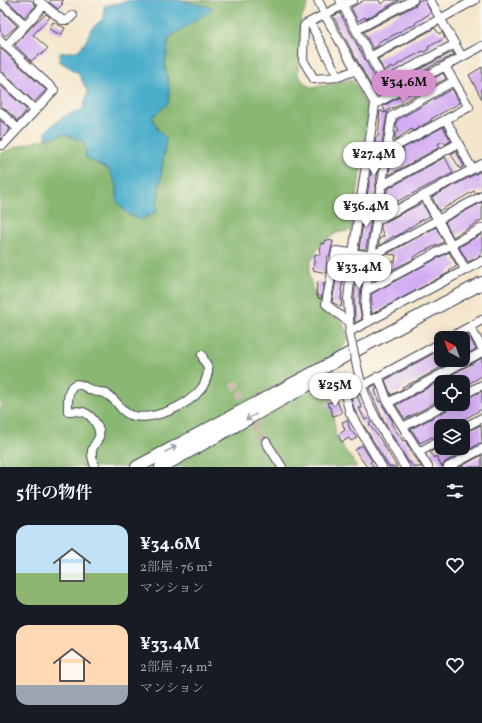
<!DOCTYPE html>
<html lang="ja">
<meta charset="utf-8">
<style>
body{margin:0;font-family:Vollkorn,"Noto Serif JP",serif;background:#20242c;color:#f1f3f6;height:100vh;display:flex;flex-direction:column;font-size:15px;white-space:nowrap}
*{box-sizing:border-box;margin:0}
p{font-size:13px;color:#9ea1a6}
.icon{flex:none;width:22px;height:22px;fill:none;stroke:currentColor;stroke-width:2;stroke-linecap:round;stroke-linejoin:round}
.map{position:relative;height:467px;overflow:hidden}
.sheet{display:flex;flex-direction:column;background:#171b24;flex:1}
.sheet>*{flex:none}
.needle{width:26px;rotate:319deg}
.controls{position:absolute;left:434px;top:331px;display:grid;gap:8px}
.controls a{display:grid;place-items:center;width:36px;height:36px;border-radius:8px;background:#171b24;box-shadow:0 2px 10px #0003;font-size:20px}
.price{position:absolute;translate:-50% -34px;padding:0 9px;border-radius:14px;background:#fff;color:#222;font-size:13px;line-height:26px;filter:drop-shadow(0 1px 2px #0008)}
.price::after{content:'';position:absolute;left:50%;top:24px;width:12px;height:9px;margin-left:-6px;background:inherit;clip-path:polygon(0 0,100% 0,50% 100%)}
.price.active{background:#d690ce;color:#111}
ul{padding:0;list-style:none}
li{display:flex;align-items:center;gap:12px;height:100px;padding:0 16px}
li span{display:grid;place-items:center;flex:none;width:112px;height:80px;border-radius:12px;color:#555}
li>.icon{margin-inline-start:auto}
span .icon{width:48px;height:48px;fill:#fffc;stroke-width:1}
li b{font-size:17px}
h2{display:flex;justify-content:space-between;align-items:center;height:48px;padding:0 16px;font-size:17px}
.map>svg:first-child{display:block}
.forest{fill:#89b872;stroke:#566d56}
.water{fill:#4caecb;stroke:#376883}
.building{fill:#d3adf3}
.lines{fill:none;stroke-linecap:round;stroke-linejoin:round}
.minor-tunnel{stroke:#cabfaf;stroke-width:8;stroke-dasharray:8 4;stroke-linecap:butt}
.minor-casing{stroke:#423f51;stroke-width:10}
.highway-casing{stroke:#423f51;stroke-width:14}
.minor{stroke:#fff;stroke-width:8}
.highway{stroke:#fff;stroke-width:12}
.minor-bridge-casing{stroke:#423f51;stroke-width:10;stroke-linecap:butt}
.minor-bridge{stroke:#fff;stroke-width:8}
.oneway{stroke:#9c9ca7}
</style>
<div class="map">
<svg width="482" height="467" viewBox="0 0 482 467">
<rect width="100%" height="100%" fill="#fbf7ec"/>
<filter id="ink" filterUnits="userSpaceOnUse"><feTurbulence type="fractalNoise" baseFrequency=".025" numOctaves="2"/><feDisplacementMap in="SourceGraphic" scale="8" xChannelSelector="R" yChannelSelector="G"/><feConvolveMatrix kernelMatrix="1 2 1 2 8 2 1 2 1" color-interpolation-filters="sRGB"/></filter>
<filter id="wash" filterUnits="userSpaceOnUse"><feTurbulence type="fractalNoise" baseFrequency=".012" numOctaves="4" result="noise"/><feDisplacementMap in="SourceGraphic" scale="16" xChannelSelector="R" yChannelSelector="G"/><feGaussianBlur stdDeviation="0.9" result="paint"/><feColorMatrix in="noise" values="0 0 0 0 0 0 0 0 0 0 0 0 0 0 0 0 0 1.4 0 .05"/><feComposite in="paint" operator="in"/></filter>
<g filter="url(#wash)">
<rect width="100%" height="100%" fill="#f4e6cc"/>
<path class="forest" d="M179,0H310L301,19L298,75L305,84L313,88L352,79L369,109L352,230L336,233L321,243L310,263L309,275L312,288L317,298L325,307L342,322L348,336L342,351L321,362L329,385L336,437L357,467H0V154L19,146L64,134L85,142L86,158L108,169L117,186L118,202L129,215L141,220L156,212L166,139L158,130L152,117L169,88L165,66L169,38L213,8Z"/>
<path class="water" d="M132,0H179L214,8L169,38L165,66L169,88V103L152,117L158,130L166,138L156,212L141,220L129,215L117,202V186L108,169L86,158L85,142L64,134L46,139V131L62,117L83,109L88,92L78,73L59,61L60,53L77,51L85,43L91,29L104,18V6Z"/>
<g id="blocks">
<path class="building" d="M7,0H31L36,6L24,17Z
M51,0H64L61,3L63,4L58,9L49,2Z
M364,0H379L381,4L387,0H399L366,19L365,17L358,21L351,8Z
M419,0H425L431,13L415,23L416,24L410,27V26L386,39L385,38L377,43L379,45L373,49L364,32L416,5Z
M0,9L17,26L5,36L0,31Z
M340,13L377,82L371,86L333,16Z
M46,14L50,17L33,35L48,48L41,55L40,54L31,61L15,45L36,22Z
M53,22L65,28L61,35L49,29Z
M435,28L439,34L442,32L445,38L428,47L429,49L424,52L423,51L398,64V65L393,68L392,67L384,71L378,59Z
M0,48L46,90L34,102L4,73L0,72Z
M453,52L454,55L435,64L427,69L393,87L391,84Z
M482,67V99L469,75Z
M443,73L446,79L421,92L394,108V107L388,110L382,143V144L375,143L376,137H378L379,125L380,118H379L380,111L386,113L383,106Z
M0,85L27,110L18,121L4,108L0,106Z
M452,89L460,103L431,119L432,120L413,131L412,129L395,140V133L399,131L396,125L397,120Z
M0,120L10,129L1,140H0Z
M443,127L451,141L445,144L443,141L438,144L440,147L389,175L390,165L394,163L391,159L392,155L395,153L403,154L404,150L402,149Z
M456,151L464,166L460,169L451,154Z
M374,154L380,155L374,196L367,195Z
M445,157L453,173L396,202L397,204L384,211L385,203L389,201L386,196L387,190L389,188Z
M481,171L482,191L475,193L474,191L439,211L432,197Z
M482,202V220L453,237L445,222Z
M422,203L430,216L423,220V219L400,234L395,237L394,236L379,246V239L384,236L381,229V224Z
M365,207L373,208L366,249H359Z
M436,227L444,242L422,252L413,258L414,259L383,274L375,280L374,278L375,271L376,270V261L395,262L396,255L387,254Z
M482,234V253L479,255L480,256L468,262L459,247Z
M325,240L333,241L330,255L327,257L326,273L313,270L315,254L320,255L321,243L325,244Z
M449,252L457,266L449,271L450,272L372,314L371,308L372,305L371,294Z
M340,257L345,258L344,263L346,264L341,291H342L341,299H342L341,307L332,302Z
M358,259L365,260L360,295L359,305L362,319L355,323L354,299Z
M317,282L324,283L321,299L318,298V295H316Z
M468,334L476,349L466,355L463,350V337Z
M440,350L441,360H454L418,380L402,387L403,389L391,395L385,380Z
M482,358V376L463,387V382H442L450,377L449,376Z
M440,381L441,384V399L424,409L405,419L396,405Z
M375,385L377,389L375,390L379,402L381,401L383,406L393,422L391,423L403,441L405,440L411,451L410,452L422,467H413L410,462L409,463L384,422L369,388Z
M482,391V409L454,425L441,426V431L435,435V437L433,438L432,437L420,443L411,429L449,409L451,406L454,405V407L459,404H463V400Z
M357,395L362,408H359L365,420L368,418L371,423L369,424L380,439L397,467H389L355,411L351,398Z
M336,398L342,413L333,416L330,407H329L327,403L332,402L331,400Z
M347,420L350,429L357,438L351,441L349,438L342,442L338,435L345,430L342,422Z
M481,425L482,444H480L479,443L472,448L445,462L442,467L436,456L434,458L430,452L441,446V448H463V445L465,443L463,440V433Z
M362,445L372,461L370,462L374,467H367L355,450Z
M482,455V467H460Z"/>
</g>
</g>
<g filter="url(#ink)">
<use href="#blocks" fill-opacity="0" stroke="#423f51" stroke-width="1"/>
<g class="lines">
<path class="minor-tunnel" d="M230,382L266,442"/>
<g class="minor-casing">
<path id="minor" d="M38,0L62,20H68L73,15
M318,0L325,15L375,104L353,253L348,299L350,337
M340,0L391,95
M353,0L306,24L304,26L303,60L314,79L338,77L356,70
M430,0L462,57
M0,2L25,25
M310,22L338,77
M356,30L413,0
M0,40L54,90L3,145H0
M6,46L44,5
M370,57L475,0
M0,77L35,110
M384,82L455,44
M375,104L482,46
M0,112L18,129
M446,120L472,169
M368,147L387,151L469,107L445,66
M381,186L459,143
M424,195L465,269
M376,221L482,164
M366,291L482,228
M348,322L326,304L336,251L366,255L377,253L482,196
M368,322L365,308L366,291L392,116L454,81
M470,327L482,348
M349,332L482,261
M449,338L482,320
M378,376L388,403L428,467
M360,380C369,412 388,439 405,467
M463,395L482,385
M388,403L482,352
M403,427L446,404
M463,428L482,418
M266,442L282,467
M419,452L441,440
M95,467C94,463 91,456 92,451C92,446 97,443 99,437C101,428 92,415 83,412C79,411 73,411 68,411C68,404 67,389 74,385C80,382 87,389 93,391C97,392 102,392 105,393C108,395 110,397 113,399C119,404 122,412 130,415C151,422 188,406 201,389C205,384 207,377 208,372C209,365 203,361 202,355
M382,467L350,413L345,395L441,343
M448,467L482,449"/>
</g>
<g class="highway-casing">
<path id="highway" d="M137,467L482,283
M161,467L315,381"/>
</g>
<use href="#minor" class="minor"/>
<use href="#highway" class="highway"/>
<g class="minor-bridge-casing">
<path id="minor-bridge" d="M350,337L360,379"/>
</g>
<use href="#minor-bridge" class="minor-bridge"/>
</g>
<defs><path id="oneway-shaft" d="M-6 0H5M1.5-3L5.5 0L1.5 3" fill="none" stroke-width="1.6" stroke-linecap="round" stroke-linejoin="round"/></defs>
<g class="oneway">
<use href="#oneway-shaft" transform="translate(251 417) rotate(151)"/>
<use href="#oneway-shaft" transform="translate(171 449) rotate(-28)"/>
</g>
</g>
</svg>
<div class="controls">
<a><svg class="needle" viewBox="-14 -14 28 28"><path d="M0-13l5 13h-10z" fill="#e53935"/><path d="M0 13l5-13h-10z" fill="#9ea1a6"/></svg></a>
<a><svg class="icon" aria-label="locate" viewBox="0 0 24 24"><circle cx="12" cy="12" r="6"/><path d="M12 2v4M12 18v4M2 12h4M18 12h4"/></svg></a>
<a><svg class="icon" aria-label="layers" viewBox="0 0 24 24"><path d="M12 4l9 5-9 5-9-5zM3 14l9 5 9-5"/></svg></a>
</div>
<b class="price active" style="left:404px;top:104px">¥34.6M</b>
<b class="price" style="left:374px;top:176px">¥27.4M</b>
<b class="price" style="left:366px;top:228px">¥36.4M</b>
<b class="price" style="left:359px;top:289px">¥33.4M</b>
<b class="price" style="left:335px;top:407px">¥25M</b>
</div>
<section class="sheet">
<h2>5件の物件<svg class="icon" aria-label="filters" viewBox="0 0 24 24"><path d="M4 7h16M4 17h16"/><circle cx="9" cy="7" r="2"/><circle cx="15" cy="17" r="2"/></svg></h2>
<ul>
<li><span style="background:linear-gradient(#bfe0f5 60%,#8fb573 0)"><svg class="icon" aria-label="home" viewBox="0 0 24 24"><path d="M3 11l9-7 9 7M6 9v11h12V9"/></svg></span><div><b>¥34.6M</b><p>2部屋 · 76 m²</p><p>マンション</p></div><svg class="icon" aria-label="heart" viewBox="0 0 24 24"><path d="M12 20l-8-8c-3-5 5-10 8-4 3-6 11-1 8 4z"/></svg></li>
<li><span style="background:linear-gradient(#ffd9b3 75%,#9aa5b1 0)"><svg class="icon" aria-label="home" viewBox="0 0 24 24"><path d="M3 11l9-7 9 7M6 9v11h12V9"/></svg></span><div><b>¥33.4M</b><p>2部屋 · 74 m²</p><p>マンション</p></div><svg class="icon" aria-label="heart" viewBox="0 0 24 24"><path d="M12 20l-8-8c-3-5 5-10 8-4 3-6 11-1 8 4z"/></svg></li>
</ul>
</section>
